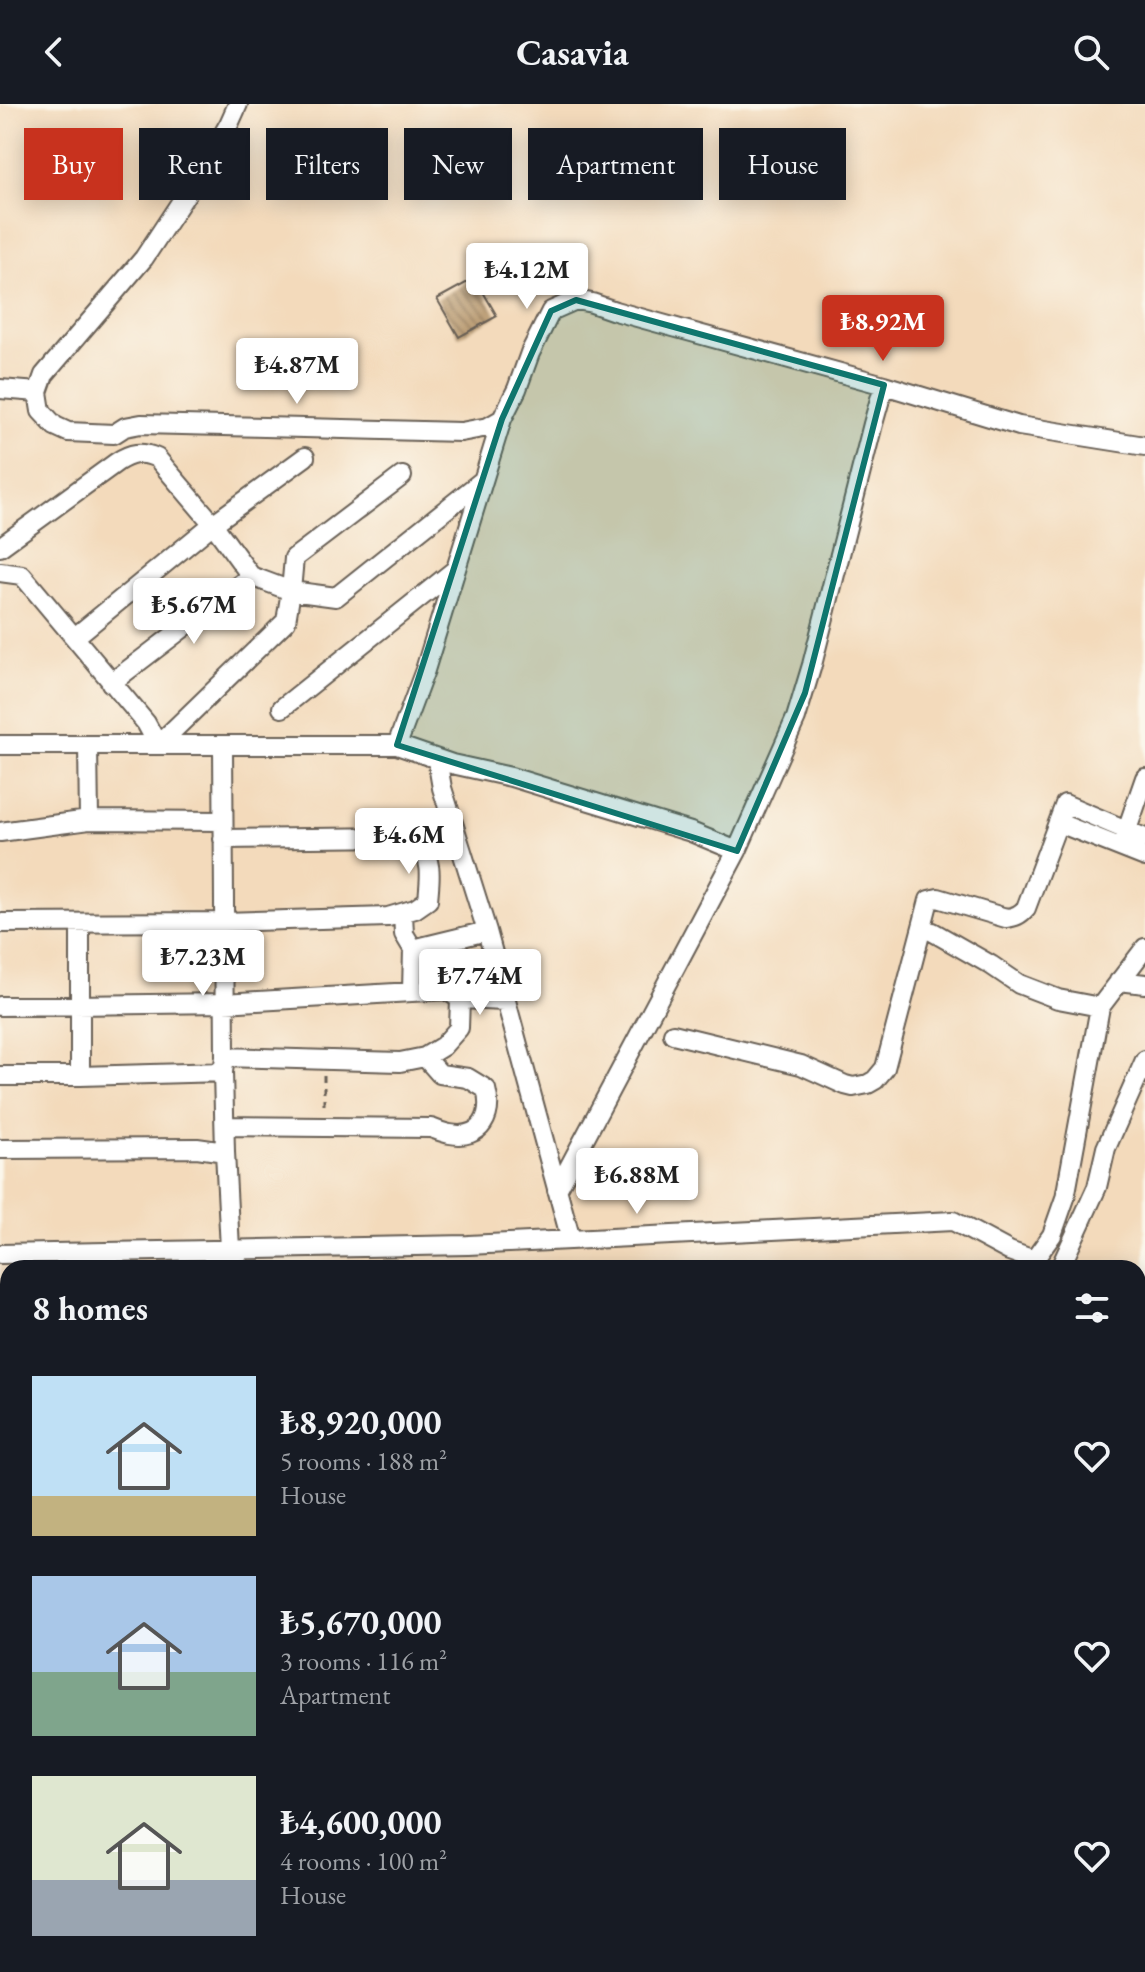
<!DOCTYPE html>
<meta charset="utf-8">
<style>
body{margin:0;font-family:"EB Garamond",serif;background:#242831;color:#f1f3f6;height:100vh;display:flex;flex-direction:column;font-size:30px;white-space:nowrap}
*{box-sizing:border-box;margin:0}
p{font-size:26px;color:#9ea1a6}
.icon{flex:none;width:44px;height:44px;fill:none;stroke:currentColor;stroke-width:2;stroke-linecap:round;stroke-linejoin:round}
.map{position:relative;flex:1;overflow:hidden}
.details{position:absolute;left:0px;top:1156px;width:1146px;height:712px;display:flex;flex-direction:column;background:#171b24;border-radius:24px 24px 0 0;box-shadow:0 4px 20px #0003}
.details>*{flex:none}
.guide{position:absolute;left:24px;top:24px;width:1098px;height:72px;display:flex;gap:16px}
.price{position:absolute;translate:-50% -68px;padding:0 18px;border-radius:8px;background:#fff;color:#222;font-size:26px;line-height:52px;filter:drop-shadow(0 2px 4px #0008)}
.price::after{content:'';position:absolute;left:50%;top:48px;width:24px;height:18px;margin-left:-12px;background:inherit;clip-path:polygon(0 0,100% 0,50% 100%)}
.price.selected{background:#c8321e;color:#fff}
ul{padding:0;list-style:none}
li{display:flex;align-items:center;gap:24px;height:200px;padding:0 32px}
li span{display:grid;place-items:center;flex:none;width:224px;height:160px;border-radius:0px;color:#555}
li>.icon{margin-inline-start:auto}
span .icon{width:96px;height:96px;fill:#fffc;stroke-width:1}
li b{font-size:34px}
h2{display:flex;justify-content:space-between;align-items:center;height:96px;padding:0 32px;font-size:34px}
.chip{padding:0 28px;border-radius:0px;background:#171b24;box-shadow:0 4px 20px #0003;font-size:28px;line-height:72px}
.chip.selected{background:#c8321e;color:#fff}
header{display:flex;justify-content:space-between;align-items:center;height:104px;padding:0 32px;background:#171b24;font-size:36px;font-weight:700}
.map>svg:first-child{display:block}
.building{fill:url(#building-back-hatch)}
.lines{fill:none;stroke-linecap:round;stroke-linejoin:round}
.minor-casing{stroke:#675e54;stroke-width:22}
.path{stroke:#675e54;stroke-width:3;stroke-dasharray:6 6;stroke-linecap:butt}
.minor{stroke:#fff;stroke-width:18}
.marked{fill:#0f766e;fill-opacity:0.2;stroke:#0f766e;stroke-width:6;stroke-linejoin:round}
</style>
<header><svg class="icon" aria-label="back" viewBox="0 0 24 24"><path d="M15 5l-7 7 7 7"/></svg>Casavia<svg class="icon" aria-label="search" viewBox="0 0 24 24"><circle cx="10" cy="10" r="6"/><path d="M15 15l6 6"/></svg></header>
<div class="map">
<svg width="1145" height="1868" viewBox="0 0 1145 1868">
<defs>
<pattern id="building-back-hatch" width="6" height="6" patternUnits="userSpaceOnUse" patternTransform="scale(2)"><rect width="6" height="6" fill="#bea17a"/><path d="M-1 5l2 2M0 0l6 6M5-1l2 2" fill="none" stroke="#9a8263"/></pattern>
</defs>
<rect width="100%" height="100%" fill="#fbf7ec"/>
<filter id="ink" filterUnits="userSpaceOnUse"><feTurbulence type="fractalNoise" baseFrequency=".0125" numOctaves="2"/><feDisplacementMap in="SourceGraphic" scale="16" xChannelSelector="R" yChannelSelector="G"/><feConvolveMatrix kernelMatrix="1 2 1 2 8 2 1 2 1" color-interpolation-filters="sRGB"/></filter>
<filter id="wash" filterUnits="userSpaceOnUse"><feTurbulence type="fractalNoise" baseFrequency=".006" numOctaves="4" result="noise"/><feDisplacementMap in="SourceGraphic" scale="32" xChannelSelector="R" yChannelSelector="G"/><feGaussianBlur stdDeviation="1.8" result="paint"/><feColorMatrix in="noise" values="0 0 0 0 0 0 0 0 0 0 0 0 0 0 0 0 0 1.4 0 .05"/><feComposite in="paint" operator="in"/></filter>
<g filter="url(#wash)">
<rect width="100%" height="100%" fill="#f3dabb"/>
<g id="blocks">
<path class="building" d="M475,174L497,212L459,233L437,195Z"/>
</g>
</g>
<g filter="url(#ink)">
<use href="#blocks" fill-opacity="0" stroke="#675e54" stroke-width="2"/>
<g class="lines">
<g class="minor-casing">
<path id="minor" d="M238,0L229,20L206,60L144,154L44,271L38,288L41,307L55,322L68,328L114,330L125,323L141,320L461,328L488,323L502,315
M0,285L38,288
M0,443L117,358C131,349 141,347 157,354L213,420L251,472L291,487L336,493L483,376
M0,468L22,471L146,619L158,641L286,517L291,487L294,454L402,372
M75,533L213,420L305,353
M111,579L251,472
M282,604L456,465
M0,641H397L452,660L511,673L691,728L737,747
M88,641L89,716
M223,641L225,953L223,968L225,1048L230,1145L240,1164
M397,641L425,566L502,315L517,285L530,249L551,207L576,196L592,199L615,207L884,281L1019,322L1145,342
M437,655L442,684L487,827L571,1136
M1059,719L1145,753
M0,728L89,716L223,717
M1123,737L1145,674
M403,809L404,830L413,845
M0,819L224,818L388,813L415,805L428,796C430,772 433,761 420,739L397,733L223,735
M80,819V972
M933,828L991,861L1019,880L1058,895L1100,903
M1119,877L1145,880
M412,887L413,845L487,827
M460,895L505,897
M0,902L224,899L446,886L460,895L459,924L443,942L425,953L400,958L225,953
M673,930L801,961L845,981L853,983L868,980L875,976L885,964L929,796L938,794L1006,814C1015,813 1020,811 1026,804L1065,700L1145,734
M0,972H80L223,968
M225,1022L431,1024C437,1026 444,1029 450,1030C482,1036 493,1011 486,985L468,974L440,970L425,953
M0,1045L197,1044L225,1048
M557,1086L737,747L796,614L812,561L873,320L884,281
M0,1150L468,1141L953,1117L1009,1147L1034,1156L1052,1131L1065,1094L1100,903L1145,844
M1060,1164L1097,1083L1106,1044L1145,956
M0,1487H8
M1138,1516L1145,1532
M0,1809L8,1813
M102,1860L118,1868
M160,1868L162,1860
M654,1868L657,1860"/>
</g>
<path class="path" d="M324,971V1007"/>
<use href="#minor" class="minor"/>
</g>
</g>
<path class="marked" d="M576,196L884,281L805,589L737,747L397,641L502,315L551,207Z"/>
</svg>
<b class="price" style="left:527px;top:207px">₺4.12M</b>
<b class="price selected" style="left:883px;top:259px">₺8.92M</b>
<b class="price" style="left:297px;top:302px">₺4.87M</b>
<b class="price" style="left:194px;top:542px">₺5.67M</b>
<b class="price" style="left:409px;top:772px">₺4.6M</b>
<b class="price" style="left:203px;top:894px">₺7.23M</b>
<b class="price" style="left:480px;top:913px">₺7.74M</b>
<b class="price" style="left:637px;top:1112px">₺6.88M</b>
<div class="guide">
<a class="chip selected">Buy</a>
<a class="chip">Rent</a>
<a class="chip">Filters</a>
<a class="chip">New</a>
<a class="chip">Apartment</a>
<a class="chip">House</a>
</div>
<section class="details">
<h2>8 homes<svg class="icon" aria-label="filters" viewBox="0 0 24 24"><path d="M4 7h16M4 17h16"/><circle cx="9" cy="7" r="2"/><circle cx="15" cy="17" r="2"/></svg></h2>
<ul>
<li><span style="background:linear-gradient(#bfe0f5 75%,#c2b280 0)"><svg class="icon" aria-label="home" viewBox="0 0 24 24"><path d="M3 11l9-7 9 7M6 9v11h12V9"/></svg></span><div><b>₺8,920,000</b><p>5 rooms · 188 m²</p><p>House</p></div><svg class="icon" aria-label="heart" viewBox="0 0 24 24"><path d="M12 20l-8-8c-3-5 5-10 8-4 3-6 11-1 8 4z"/></svg></li>
<li><span style="background:linear-gradient(#a9c7e8 60%,#7fa58c 0)"><svg class="icon" aria-label="home" viewBox="0 0 24 24"><path d="M3 11l9-7 9 7M6 9v11h12V9"/></svg></span><div><b>₺5,670,000</b><p>3 rooms · 116 m²</p><p>Apartment</p></div><svg class="icon" aria-label="heart" viewBox="0 0 24 24"><path d="M12 20l-8-8c-3-5 5-10 8-4 3-6 11-1 8 4z"/></svg></li>
<li><span style="background:linear-gradient(#dfe7d0 65%,#9aa5b1 0)"><svg class="icon" aria-label="home" viewBox="0 0 24 24"><path d="M3 11l9-7 9 7M6 9v11h12V9"/></svg></span><div><b>₺4,600,000</b><p>4 rooms · 100 m²</p><p>House</p></div><svg class="icon" aria-label="heart" viewBox="0 0 24 24"><path d="M12 20l-8-8c-3-5 5-10 8-4 3-6 11-1 8 4z"/></svg></li>
</ul>
</section>
</div>
